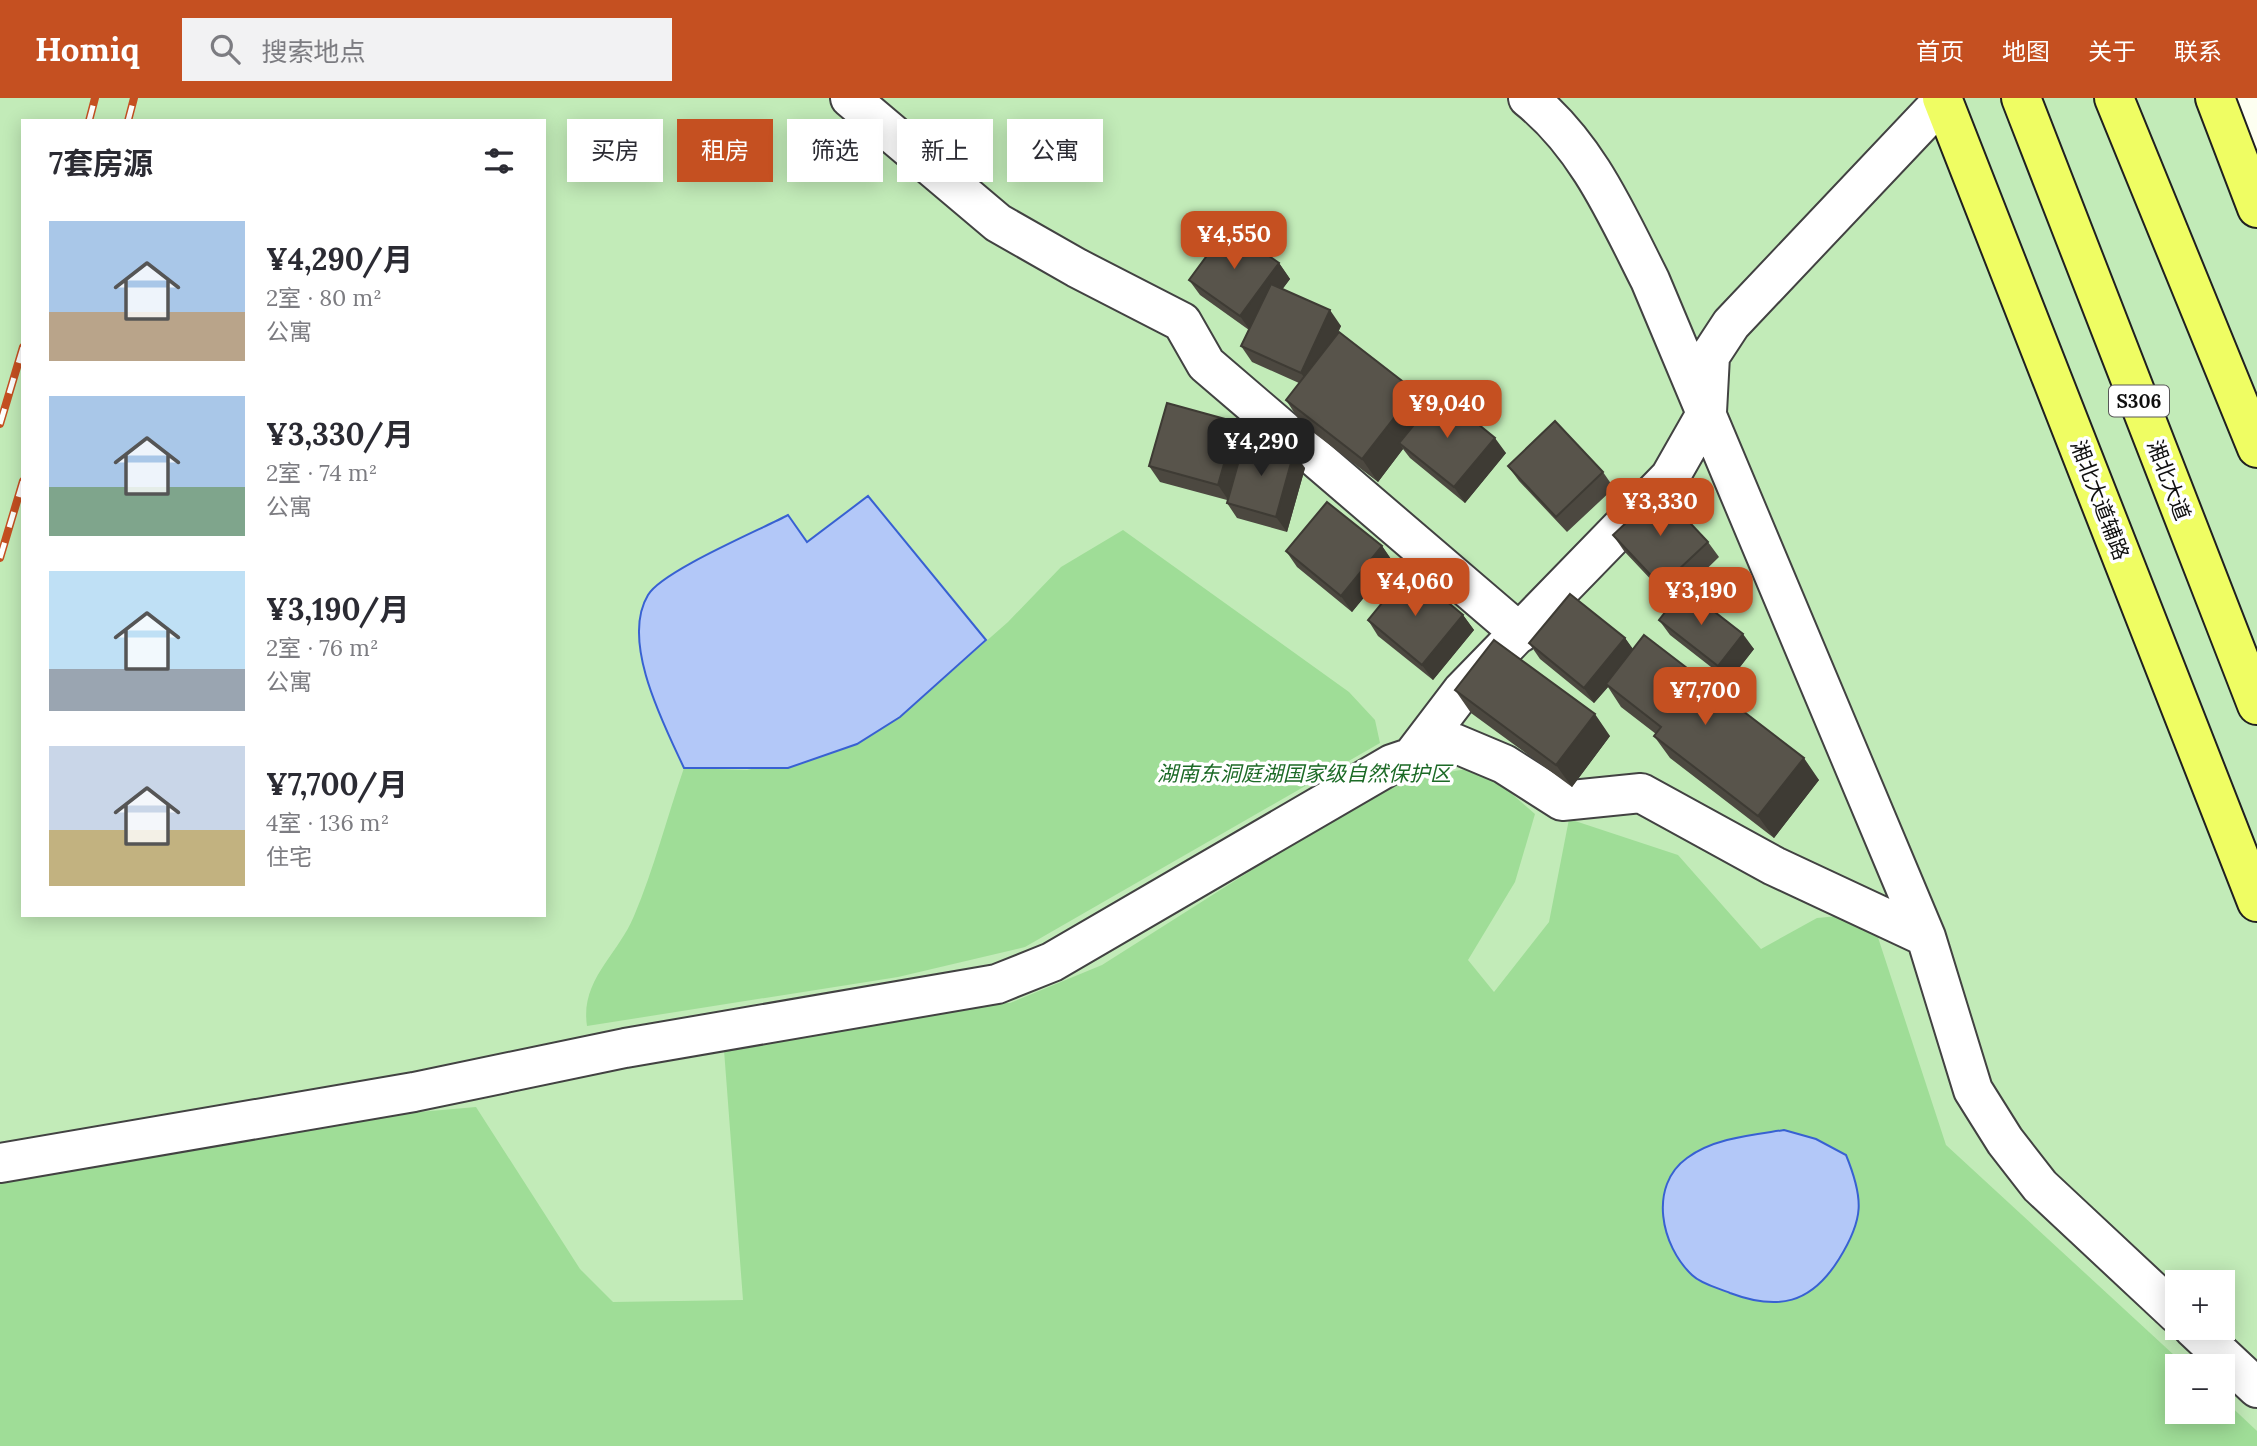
<!DOCTYPE html>
<html lang="zh">
<meta charset="utf-8">
<style>
body{margin:0;font-family:Lora,"Noto Sans SC",serif;background:#f2f2f3;color:#2b2b33;height:100vh;display:flex;flex-direction:column;font-size:26px;white-space:nowrap}
*{box-sizing:border-box;margin:0}
p{font-size:23px;color:#7c7c81}
.icon{flex:none;width:38px;height:38px;fill:none;stroke:currentColor;stroke-width:2;stroke-linecap:round;stroke-linejoin:round}
.map{position:relative;flex:1;overflow:hidden}
.panel{position:absolute;left:21px;top:21px;width:525px;height:798px;display:flex;flex-direction:column;background:#fff;border-radius:0px;box-shadow:0 4px 18px #0003}
.panel>*{flex:none}
.top-card{position:absolute;left:567px;top:21px;width:665px;height:63px;display:flex;gap:14px}
.tools{position:absolute;left:2165px;top:1172px;display:grid;gap:14px}
.tools a{display:grid;place-items:center;width:70px;height:70px;border-radius:0px;background:#fff;box-shadow:0 4px 18px #0003;font-size:35px}
.price{position:absolute;translate:-50% -60px;padding:0 16px;border-radius:14px;background:#c55021;color:#fff;font-size:23px;line-height:46px;filter:drop-shadow(0 2px 4px #0008)}
.price::after{content:'';position:absolute;left:50%;top:42px;width:21px;height:16px;margin-left:-10px;background:inherit;clip-path:polygon(0 0,100% 0,50% 100%)}
.price.current{background:#222;color:#fff}
ul{padding:0;list-style:none}
li{display:flex;align-items:center;gap:21px;height:175px;padding:0 28px}
li span{display:grid;place-items:center;flex:none;width:196px;height:140px;border-radius:0px;color:#555}
li>.icon{margin-inline-start:auto}
span .icon{width:84px;height:84px;fill:#fffc;stroke-width:1}
li b{font-size:30px}
h2{display:flex;justify-content:space-between;align-items:center;height:84px;padding:0 28px;font-size:30px}
.pill{padding:0 24px;border-radius:0px;background:#fff;box-shadow:0 4px 18px #0003;font-size:24px;line-height:63px}
.pill.current{background:#c55021;color:#fff}
header{display:flex;align-items:center;gap:42px;box-sizing:border-box;height:98px;padding:0 35px;background:#c55021;color:#fff}
header strong{font-size:33px}
nav{display:flex;gap:38px;margin-inline-start:auto;font-size:24px}
.search{width:490px;height:63px;background:#f2f2f3;display:flex;align-items:center;gap:18px;box-sizing:border-box;padding:0 24px;border-radius:0px;color:#7c7c81;font-size:26px}
.map>svg:first-child{display:block}
.green{fill:#c2ebb8;fill-rule:evenodd}
.forest{fill:#9fdd97}
.water{fill:#b3c8f8;stroke:#3861d2;stroke-width:2}
.lines{fill:none;stroke-linecap:round;stroke-linejoin:round}
.minor-casing{stroke:#424242;stroke-width:42}
.major-casing{stroke:#202020;stroke-width:42}
.minor{stroke:#fff;stroke-width:38}
.major{stroke:#effd63;stroke-width:38}
.rail-casing{stroke:#c55021;stroke-width:8}
.rail{stroke:#fff;stroke-width:5;stroke-dasharray:16;stroke-linecap:butt}
.wall{fill:#4c4840}
.shaded-wall{fill:#3e3b34}
.building{fill:#58544b;stroke:#3e3b34;stroke-width:2}
.labels{text-anchor:middle;dominant-baseline:central;stroke-width:7;stroke-linejoin:round;paint-order:stroke}
.shield{fill:#fff;stroke:#575757;stroke-width:2}
.shield-label{font-size:19px;font-weight:bold;fill:#0f0f0f}
.street-label{font-size:21px;fill:#0f0f0f;stroke:#fff}
.park-label{font-size:21px;font-style:italic;fill:#1c6a26;stroke:#fff}
</style>
<header>
<strong>Homiq</strong>
<div class="search"><svg class="icon" aria-label="search" viewBox="0 0 24 24"><circle cx="10" cy="10" r="6"/><path d="M15 15l6 6"/></svg>搜索地点</div>
<nav><a>首页</a><a>地图</a><a>关于</a><a>联系</a></nav>
</header>
<div class="map">
<svg width="2257" height="1348" viewBox="0 0 2257 1348">
<rect width="100%" height="100%" fill="#fdfff1"/>
<path class="green" d="M0,0H2198L2257,122V1348H0ZM23,23H544V817H23ZM2177,1185H2222V1230H2177ZM2177,1269H2222V1314H2177Z"/>
<path class="forest" d="M1123,432L1349,594L1375,622L1380,645L1025,849L898,879L587,928C580,882 618,857 634,818C654,771 667,719 684,670L747,672L857,646L900,619L1008,524L1061,469Z
M1481,669L1535,716L1515,784L1468,862L1494,894L1549,824L1569,721L1678,757L1761,851L1817,820L1870,815L1946,1047L2187,1269H2177V1314H2222L2223,1301L2257,1333V1348H0V1061L65,1045L476,1009L580,1171L613,1204L743,1202L724,952L811,909L1010,905L1102,867L1394,682Z"/>
<path class="water" d="M868,398L986,542L900,619L857,646L788,670H684C664,627 620,543 648,497C662,473 760,432 788,417L807,444Z
M1784,1032L1816,1041L1846,1057C1864,1101 1864,1121 1839,1161C1811,1206 1778,1213 1730,1195C1718,1190 1701,1186 1692,1177C1661,1148 1648,1088 1687,1060C1714,1040 1752,1037 1784,1032Z"/>
<g class="lines">
<g class="minor-casing">
<path id="minor" d="M850,0L998,125L1077,170L1182,224L1206,266L1520,535
M1528,0C1587,47 1617,117 1650,182L1926,839L1973,992L2005,1043L2040,1088L2177,1216
M1411,660L1462,593L1670,379L1707,314L1710,258L1731,226L1943,2
M0,1065L414,994L625,950L997,886L1052,864L1392,666L1454,645L1504,666L1562,703L1641,695L1774,768L1926,839
M2193,1230L2257,1290"/>
</g>
<g class="major-casing">
<path id="major" d="M1942,0L2257,804
M2021,0L2257,607
M2114,0L2257,350
M2215,0L2257,110"/>
</g>
<use href="#minor" class="minor"/>
<use href="#major" class="major"/>
<g class="rail-casing">
<path id="rail" d="M89,23L95,0
M128,23L134,0
M0,326L23,249
M0,460L23,383"/>
</g>
<use href="#rail" class="rail"/>
</g>
<path class="wall" d="M1279,165L1290,181L1282,191L1341,228L1337,236L1415,293L1427,311L1506,355L1465,405L1410,360L1403,351L1378,384L1301,325L1286,302L1299,285L1252,264L1241,248L1249,232L1200,197L1189,182Z
M1247,340L1246,341L1305,370L1287,434L1237,420L1227,405V402L1160,384L1149,368Z
M1508,368L1603,374L1614,390L1567,434L1519,383Z
M1613,437L1708,444L1719,459L1686,491L1754,551L1729,583L1670,537L1659,522L1676,500L1672,504L1624,453Z
M1382,448L1393,464L1352,514L1297,469L1286,453Z
M1463,517L1474,532L1433,582L1378,538L1368,522Z
M1625,540L1633,552L1819,682L1774,740L1670,660L1654,638L1656,636L1621,609L1608,589L1594,605L1540,561L1529,545Z
M1455,592L1610,638L1572,689L1471,615Z"/>
<path class="shaded-wall" d="M1279,165L1290,181L1251,234L1240,218Z
M1330,212L1341,228L1312,291L1301,275Z
M1415,293L1431,316L1399,345L1403,351L1378,384L1362,361Z
M1236,324L1247,340L1229,403L1218,387Z
M1495,340L1506,355L1465,405L1454,389Z
M1294,354L1305,370L1287,434L1276,419Z
M1382,448L1393,464L1352,514L1341,498Z
M1463,517L1474,532L1433,582L1422,567Z
M1743,536L1754,551L1729,583L1718,568Z
M1625,540L1636,555L1606,586L1608,589L1594,605L1584,590Z
M1595,616L1610,638L1572,689L1556,667Z
M1804,660L1819,682L1774,740L1758,718Z"/>
<path class="building" d="M1228,129L1279,165L1240,218L1189,182Z
M1271,186L1330,212L1301,275L1241,248Z
M1339,234L1415,293L1362,361L1286,302Z
M1440,295L1495,340L1454,389L1399,345Z
M1167,305L1236,324L1218,387L1149,368Z
M1555,323L1603,374L1556,419L1508,368Z
M1245,341L1294,354L1276,419L1227,405Z
M1660,393L1708,444L1661,488L1613,437Z
M1327,404L1382,448L1341,498L1286,453Z
M1409,472L1463,517L1422,567L1368,522Z
M1684,490L1743,536L1718,568L1659,522Z
M1570,496L1625,540L1584,590L1529,545Z
M1644,537L1804,660L1758,718L1654,638L1661,629L1606,586Z
M1494,542L1595,616L1556,667L1455,592Z"/>
<g class="labels">
<rect class="shield" x="2109" y="287.5" width="60" height="31" rx="5"/>
<g class="shield-label">
<text x="2139" y="303">S306</text>
</g>
<g class="street-label">
<text transform="translate(2169 382) rotate(69)">湘北大道</text>
<text transform="translate(2100 402) rotate(69)">湘北大道辅路</text>
</g>
<g class="park-label">
<text x="1304" y="675">湖南东洞庭湖国家级自然保护区</text>
</g>
</g>
</svg>
<div class="tools">
<a>+</a>
<a>−</a>
</div>
<b class="price" style="left:1234px;top:173px">¥4,550</b>
<b class="price" style="left:1447px;top:342px">¥9,040</b>
<b class="price current" style="left:1261px;top:380px">¥4,290</b>
<b class="price" style="left:1660px;top:440px">¥3,330</b>
<b class="price" style="left:1415px;top:520px">¥4,060</b>
<b class="price" style="left:1701px;top:529px">¥3,190</b>
<b class="price" style="left:1705px;top:629px">¥7,700</b>
<div class="top-card">
<a class="pill">买房</a>
<a class="pill current">租房</a>
<a class="pill">筛选</a>
<a class="pill">新上</a>
<a class="pill">公寓</a>
</div>
<section class="panel">
<h2>7套房源<svg class="icon" aria-label="filters" viewBox="0 0 24 24"><path d="M4 7h16M4 17h16"/><circle cx="9" cy="7" r="2"/><circle cx="15" cy="17" r="2"/></svg></h2>
<ul>
<li><span style="background:linear-gradient(#a9c7e8 65%,#b9a48a 0)"><svg class="icon" aria-label="home" viewBox="0 0 24 24"><path d="M3 11l9-7 9 7M6 9v11h12V9"/></svg></span><div><b>¥4,290/月</b><p>2室 · 80 m²</p><p>公寓</p></div></li>
<li><span style="background:linear-gradient(#a9c7e8 65%,#7fa58c 0)"><svg class="icon" aria-label="home" viewBox="0 0 24 24"><path d="M3 11l9-7 9 7M6 9v11h12V9"/></svg></span><div><b>¥3,330/月</b><p>2室 · 74 m²</p><p>公寓</p></div></li>
<li><span style="background:linear-gradient(#bfe0f5 70%,#9aa5b1 0)"><svg class="icon" aria-label="home" viewBox="0 0 24 24"><path d="M3 11l9-7 9 7M6 9v11h12V9"/></svg></span><div><b>¥3,190/月</b><p>2室 · 76 m²</p><p>公寓</p></div></li>
<li><span style="background:linear-gradient(#c9d6e8 60%,#c2b280 0)"><svg class="icon" aria-label="home" viewBox="0 0 24 24"><path d="M3 11l9-7 9 7M6 9v11h12V9"/></svg></span><div><b>¥7,700/月</b><p>4室 · 136 m²</p><p>住宅</p></div></li>
</ul>
</section>
</div>
